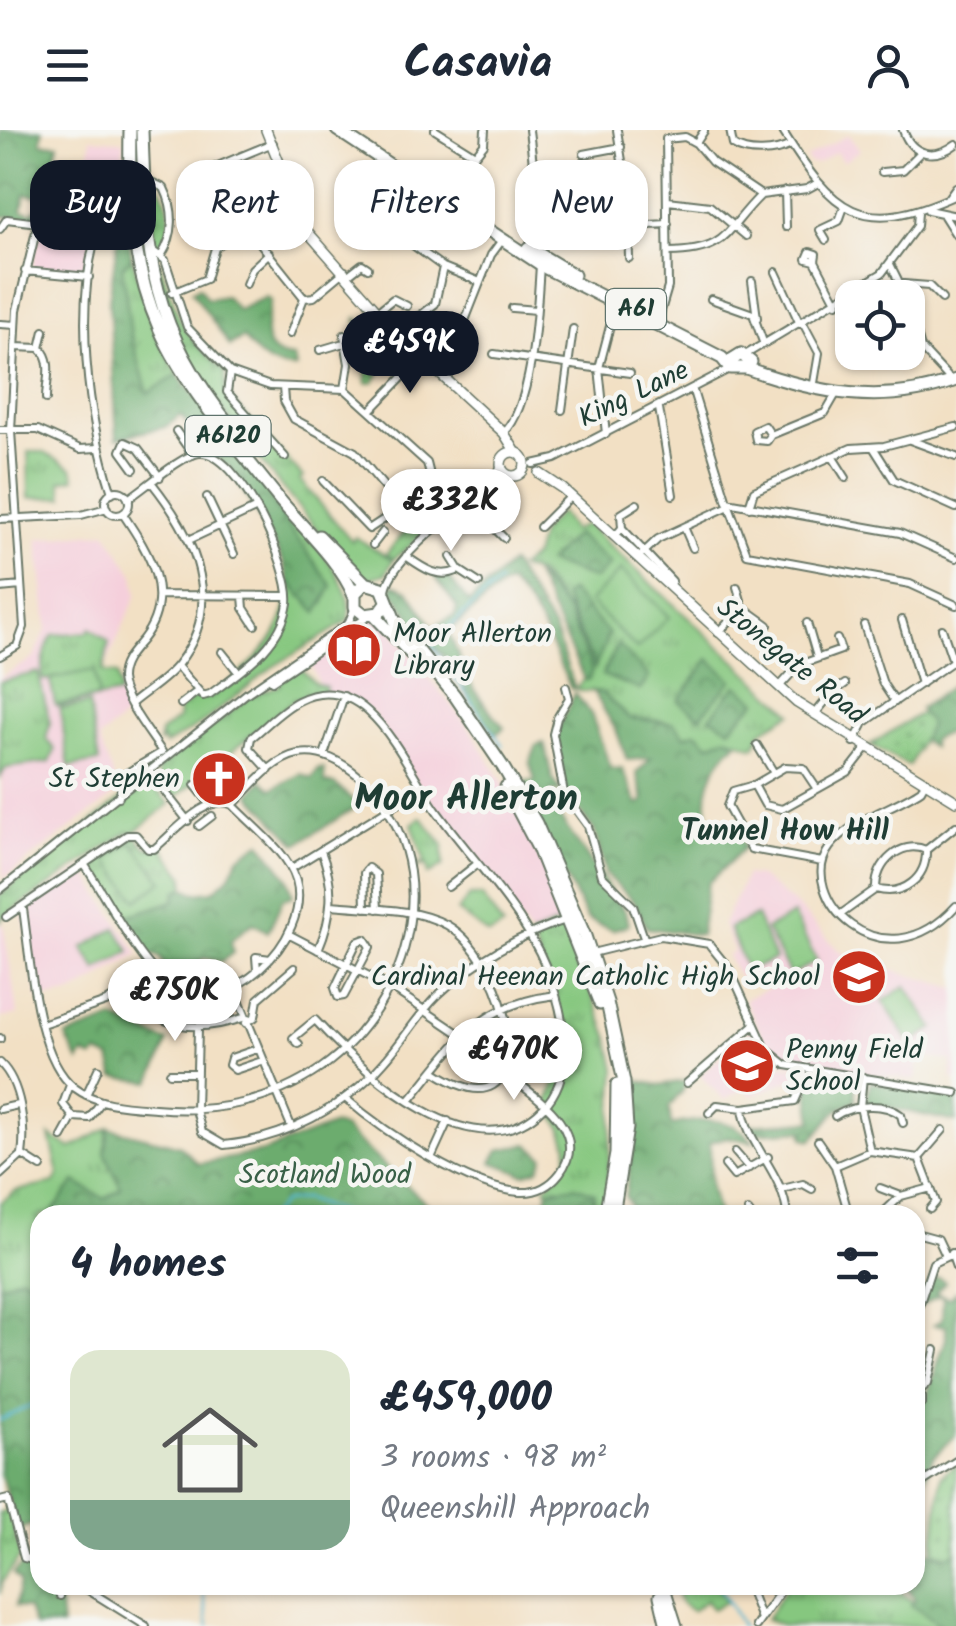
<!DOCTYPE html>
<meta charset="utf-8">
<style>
body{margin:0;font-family:Kalam,sans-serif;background:#f6f6f7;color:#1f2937;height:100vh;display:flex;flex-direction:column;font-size:38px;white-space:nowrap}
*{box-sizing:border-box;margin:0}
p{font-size:32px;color:#747a83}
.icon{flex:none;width:55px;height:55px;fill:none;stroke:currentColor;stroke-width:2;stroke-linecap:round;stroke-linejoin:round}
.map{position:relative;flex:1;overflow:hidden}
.panel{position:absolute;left:30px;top:1075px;width:895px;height:390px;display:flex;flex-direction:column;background:#fff;border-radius:30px;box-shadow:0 2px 8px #0004}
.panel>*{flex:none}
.hud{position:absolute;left:30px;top:30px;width:898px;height:90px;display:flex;gap:20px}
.controls{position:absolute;left:835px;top:150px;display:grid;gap:20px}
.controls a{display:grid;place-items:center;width:90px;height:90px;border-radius:20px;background:#fff;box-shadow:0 2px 8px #0004;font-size:50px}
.price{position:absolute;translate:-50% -85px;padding:0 22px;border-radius:35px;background:#fff;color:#222;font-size:32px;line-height:65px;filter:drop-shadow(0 2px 5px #0008)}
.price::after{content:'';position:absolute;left:50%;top:60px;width:30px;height:22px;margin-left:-15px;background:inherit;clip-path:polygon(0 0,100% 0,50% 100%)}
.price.current{background:#111827;color:#fff}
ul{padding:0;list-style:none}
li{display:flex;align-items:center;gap:30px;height:250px;padding:0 40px}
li+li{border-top:2px solid #e0e1e3}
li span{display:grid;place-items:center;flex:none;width:280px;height:200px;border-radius:30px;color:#555}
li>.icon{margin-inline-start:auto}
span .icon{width:120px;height:120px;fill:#fffc;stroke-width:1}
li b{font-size:42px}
h2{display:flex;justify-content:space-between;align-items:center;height:120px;padding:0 40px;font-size:42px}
.tag{padding:0 35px;border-radius:30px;background:#fff;box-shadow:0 2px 8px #0004;font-size:35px;line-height:90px}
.tag.current{background:#111827;color:#fff}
header{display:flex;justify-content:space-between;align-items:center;height:130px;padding:0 40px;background:#fff;font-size:45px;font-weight:800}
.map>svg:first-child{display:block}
.built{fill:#f5cfdb}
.grass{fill:url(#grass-tufts);stroke:#52825a;stroke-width:2.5}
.forest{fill:url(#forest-crowns);stroke:#467451;stroke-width:2.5}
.garden{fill:url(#garden-dots);stroke:#52825a;stroke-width:2.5}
.pitch{fill:#86c77f;stroke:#52825a;stroke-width:2.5}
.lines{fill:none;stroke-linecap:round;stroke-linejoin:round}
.stream{stroke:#52b6d1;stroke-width:2.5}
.minor-casing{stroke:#697666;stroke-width:10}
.major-casing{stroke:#697666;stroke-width:12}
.highway-casing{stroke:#697666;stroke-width:15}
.minor{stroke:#fff;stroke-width:6}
.major{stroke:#fff;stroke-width:9}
.highway{stroke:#fff;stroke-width:11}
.labels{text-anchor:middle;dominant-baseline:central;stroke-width:9;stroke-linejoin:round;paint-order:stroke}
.shield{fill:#f6f6f2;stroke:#60746d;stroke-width:2.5}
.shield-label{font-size:25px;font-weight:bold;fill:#1f3d34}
.street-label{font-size:28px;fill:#1f3d34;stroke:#f6f6f2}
.poi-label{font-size:28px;fill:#1f3d34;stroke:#f6f6f2;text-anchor:start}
.park-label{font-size:28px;fill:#396047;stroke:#f6f6f2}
.neighbourhood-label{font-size:30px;font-weight:bold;fill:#1f3d34;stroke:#f6f6f2}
.district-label{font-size:38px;font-weight:bold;fill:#1f3d34;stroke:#f6f6f2}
</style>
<header><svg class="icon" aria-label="menu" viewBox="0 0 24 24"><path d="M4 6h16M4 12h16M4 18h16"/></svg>Casavia<svg class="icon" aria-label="person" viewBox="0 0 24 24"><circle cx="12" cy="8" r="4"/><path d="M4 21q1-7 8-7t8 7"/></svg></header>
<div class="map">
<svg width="956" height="1496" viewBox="0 0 956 1496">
<defs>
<pattern id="grass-tufts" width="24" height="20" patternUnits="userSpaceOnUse" patternTransform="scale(2.5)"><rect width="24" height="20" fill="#86c77f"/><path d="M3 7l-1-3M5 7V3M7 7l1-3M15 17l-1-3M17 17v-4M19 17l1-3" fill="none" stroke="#6da369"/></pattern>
<pattern id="forest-crowns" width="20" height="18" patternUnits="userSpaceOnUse" patternTransform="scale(2.5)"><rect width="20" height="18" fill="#6cac6e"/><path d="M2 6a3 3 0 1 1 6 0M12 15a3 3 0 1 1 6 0" fill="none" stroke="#588d5b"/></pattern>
<pattern id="garden-dots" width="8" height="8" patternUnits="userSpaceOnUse" patternTransform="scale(2.5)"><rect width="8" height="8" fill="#86c77f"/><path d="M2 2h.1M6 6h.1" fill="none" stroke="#6da369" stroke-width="1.8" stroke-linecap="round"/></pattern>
</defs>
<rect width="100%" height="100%" fill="#f6f6f2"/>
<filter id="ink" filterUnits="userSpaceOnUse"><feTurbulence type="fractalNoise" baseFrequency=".01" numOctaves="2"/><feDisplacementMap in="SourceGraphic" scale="20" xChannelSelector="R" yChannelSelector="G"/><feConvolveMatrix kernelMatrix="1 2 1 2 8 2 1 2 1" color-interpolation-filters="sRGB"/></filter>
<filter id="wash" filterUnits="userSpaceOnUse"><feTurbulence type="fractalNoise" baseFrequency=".0048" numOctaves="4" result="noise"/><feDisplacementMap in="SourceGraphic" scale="40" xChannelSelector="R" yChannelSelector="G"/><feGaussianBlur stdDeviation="2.25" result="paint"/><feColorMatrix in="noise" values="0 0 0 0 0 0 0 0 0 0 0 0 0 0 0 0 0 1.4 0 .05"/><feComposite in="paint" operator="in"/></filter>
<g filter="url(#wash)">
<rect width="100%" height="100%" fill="#f2e0c4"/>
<path class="built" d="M848,5L860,20L843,32L836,22L819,33L810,34L806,28Z
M91,8L124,11L120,73L97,90L83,142L32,138L56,31L88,36Z
M107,402L134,445L137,464L103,542L117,545L131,582L99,609L119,662L3,749L0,548L34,528L47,498L38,409Z
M371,486L390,498L473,603L512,668L567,789L531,806L421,659L372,582L350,569L325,563L319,555L309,530Z
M83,739L139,824L74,863L38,870L23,779Z
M746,745L760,747L799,778L839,821L862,832L956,858V951L952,949V931L920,926L916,950L789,933L768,917L744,869L774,856L767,840L741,851L727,826L734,821L723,794Z
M3,793L18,885L0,888V796Z
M752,899L767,925L779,934L801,940V946L751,966L745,958L724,970L700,945Z"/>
<path class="grass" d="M147,51L160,56C171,78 175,102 159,122L155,121Z
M132,128L155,202L178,245L148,264L131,205L121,136Z
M158,129L180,190L195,213L225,242L226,264L303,347L300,350L352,411L355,407L393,430L386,444L364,450L354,443C298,375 149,215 158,129Z
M356,187C373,207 392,227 374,252L367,253L366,212L352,214L364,209Z
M28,322H43L72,338L75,348L61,351L64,367L29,368Z
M275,367C300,397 359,452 348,491L271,538L201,594L165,615L162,609L159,614L160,603L178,589L179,576H186L194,566L210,568C249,536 292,506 288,450L301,466L324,474L331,456L274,376Z
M413,378L429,400L394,429L386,424L414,391L405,379Z
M560,382L572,401L586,394L792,583L762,601L754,617L727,607L709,614L685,606L663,591L629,588L601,562L580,561L577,557L592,540L568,482L538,443L519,438L534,426L541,402Z
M90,498L109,512L103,542L117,545L120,564L56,577L99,567L93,541L43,550C41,539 46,513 53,505L88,502Z
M300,537L314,553L326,557L325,562L294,570L175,668L158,648V639L252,565L281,555L279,550Z
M38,542L50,593L46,609L55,620L50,632L6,638L0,647V552Z
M146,649L170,674L136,701L126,703L3,787L0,793V765Z
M421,687L443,714V735L428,745L427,735L413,737L425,732L412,694Z
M133,704L148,719L160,714L184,746L185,758L177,761L175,771L125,787L90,734Z
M470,766H482L503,797L489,805L457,781Z
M554,795L568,804L609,908L616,939L605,1085H591L594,1063L556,1057L548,1061L545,1057C580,1029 570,1006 546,975C579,910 556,869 531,806Z
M109,998C101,1022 114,1036 121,1058L105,1069L75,1053L50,1085H40V1156L21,1146L0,1155V1073L16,1061L55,1053L59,1044L50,1006L71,1018Z
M9,1379L20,1427L2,1452L0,1464V1383Z
M673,1455H714L727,1471L712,1479L706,1470L692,1481L680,1473Z
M788,1455H892L942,1496H785L766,1489Z"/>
<path class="forest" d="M0,0H43L41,13L58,14L45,67L25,64L22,80L32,83L37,78L36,89L0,86Z
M120,84L125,85L132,128L122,136L131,205L148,263L178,245L275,367L274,377L332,456L317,483L288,450L283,431L231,339L207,320L181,285L165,297L117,308L109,171L119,100L109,88Z
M199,157L207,169L225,166L238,180L266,167L271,170C265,196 257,226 294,228L296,238C270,239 258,227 243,208L230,216L192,161Z
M576,404L610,434L595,449L547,432Z
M511,433L554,500L575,558L571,559C553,521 541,483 509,453L499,458L448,502L474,560L504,598L496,604L471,572L459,543L437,519L418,509L421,502L392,460L393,454L408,460L433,497L455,485L457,477L435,447L448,446L469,473Z
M533,442L568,482L592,540L589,549L585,550Z
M570,461L609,504L595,538L563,466Z
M618,514L649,547L640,560L602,545Z
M709,529L732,550L700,587L678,571Z
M956,553V599L932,609V617L922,610L930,594L919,579Z
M737,555L757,571L730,598L710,587Z
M593,561L601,562L629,588L674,593L685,606L696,602L709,614L727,607L737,613C711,635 697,669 715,702L731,693L745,717L708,753L700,805L647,798L634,772L606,745L594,700L570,669L564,655L556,603L575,563L591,584L611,639L622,638L638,675L644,671L637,643L651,628L627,630L617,602Z
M544,613L552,648L562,663L551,660V675L625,781L628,795L612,800L587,789L517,653L535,651L530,633L537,615Z
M318,639H324L325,653L335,654L359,675L297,714L250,664L263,650L272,659L301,644L312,649Z
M261,712L288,748L293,766L283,769L268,802L253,793L231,810L233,823C219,832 227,834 204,828C193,835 192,842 194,854L188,855L179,845L169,843L160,827L148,824L125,787L174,771L177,761L185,758L195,763L213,761L228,748L240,726Z
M114,889L168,912L151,952L114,947L111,929L98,923L93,929L84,924L79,932L66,907Z
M828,946L855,950L856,970L835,982L812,1010L804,1008L803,1000L755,1003L749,995L813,991L807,949Z
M633,950L659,955L686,951L683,961L669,977L671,995C701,988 734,986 753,1012L727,1007L710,1012L711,1058L718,1085H635L625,1066L636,996Z
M870,952L956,967V992L867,973Z
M334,995L343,998L439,1085H50L75,1052L105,1069L121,1058L105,1023L109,998L180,1016L198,1034L263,1022Z
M528,1014L544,1027L539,1039L524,1044L492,1032L499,1020Z
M575,1056L595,1063L591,1085H542L548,1061Z
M21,1146L40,1156V1382L37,1392L18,1400L0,1343V1155Z
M939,1148L945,1152L935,1163L949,1168L956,1162L955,1306L933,1327L924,1351L915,1355V1301L946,1209V1196L934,1195L942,1189L943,1169L940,1165L921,1176L931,1150Z
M915,1419L947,1426L956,1421V1496H942L911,1475L915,1469L904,1455H915Z
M26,1431L40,1434V1455H49L60,1476L62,1496H34L28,1479L15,1476L20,1452L13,1444Z"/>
<path class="garden" d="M921,583L930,594L909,636L870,615Z
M956,1333V1421L948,1426L933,1421L942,1345Z"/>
<path class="pitch" d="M60,37L105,43L102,72L56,67Z
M621,440L669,487L637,519L589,472Z
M94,540L99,567L55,575L50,549Z
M89,574L99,632L69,637L60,579Z
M132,712L163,751L137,770L107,729Z
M793,785L817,831L790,845L766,799Z
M756,786L775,829L747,841L729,798Z
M116,798L130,821L97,840L83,818Z
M906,856L934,898L910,913L883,871Z"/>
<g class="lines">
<path class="stream" d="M499,452L438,508L428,511L503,616
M418,490L428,509
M271,1085L283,1072L304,1069L349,1085
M0,1290L40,1272
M202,1455L209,1496
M718,1455L742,1496"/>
</g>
</g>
<g filter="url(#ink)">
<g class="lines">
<g class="minor-casing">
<path id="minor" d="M435,0L475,25L484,14L485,0
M529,0L542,108
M617,0L627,62L629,128
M730,0L733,15C748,25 775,23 791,15
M782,0C834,83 860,108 956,65
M903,0C912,26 935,30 956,14
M696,13L704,1
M584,24L621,17
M882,42L903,40L920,23
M415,44L390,83L392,100L443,137L480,152
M145,49L164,58C175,80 175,105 161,126
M213,56L215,37L273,13
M785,61L786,97
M598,64L627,62
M948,68L956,57
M668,71L710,76L746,106
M928,80L956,86
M541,83L564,81
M944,86L956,105
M629,96L668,94
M0,99L7,89L38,93L17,180L11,301L24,497L17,516L0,526
M604,108L629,107
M826,110L820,100L839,91L844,77
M150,119L165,130L187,197L230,242L270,256L345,259L427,333L430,345L416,377
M669,122C730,121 724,101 761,65L807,59L818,53
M815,131L807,129L810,122L816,124L815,131L837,173
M890,134L907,168
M25,141L89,147
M776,142L800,194
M348,145L362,134L368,138
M752,151L757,188
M246,154L252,139L269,123
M903,154L929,156L942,169
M172,163L206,149L215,118L241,99L252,103L304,168L314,167L345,141
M711,169L753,184L763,212
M908,170L921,218L947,246
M512,178L536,180
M378,181L393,169L407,176
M417,188L435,174L443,137
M658,191L668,157L666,9L685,7L696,13L712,32L761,65
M803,193L819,223L813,259
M0,194L16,195
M290,204L304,168
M344,205L349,234L345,259
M908,209L914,197
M457,211L491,125L502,110
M908,216L921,218
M15,217L40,218C54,231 46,251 46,269
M40,218L44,201
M320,220L347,212
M867,222L868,231L875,234L895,222
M494,224L630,243
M745,225L882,143L917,96L918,82
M230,242L227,262L285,327
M283,257L284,271L294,289L355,322L391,365L416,377L436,399
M693,261L727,372L900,403L956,428
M659,278L673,365
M372,279L422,227
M562,280L573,199
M0,300H38L80,319L97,318
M176,301L193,325
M504,303C534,273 537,178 540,135
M606,304L599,238L615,177
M771,305L765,296L754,301L756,310L767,311L771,305L825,283L836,264
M910,310L956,327
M873,317L894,350L956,378
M832,326L846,348
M533,334L555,329L729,239
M134,339L121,321L125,312L138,318L160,347
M323,351L369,399L407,374
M493,354L501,336
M105 373a12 12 0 1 1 24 0a12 12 0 1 1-24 0Z
M112,363C88,289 73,176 98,100C104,83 122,82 127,66
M207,367L234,424
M128,369C145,358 182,325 199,323C239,319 292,440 288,473C282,516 241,541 210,564L203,566L177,536
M728,373L747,424L910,454L956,475
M749,377L754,361L851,318L884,316L956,297
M123,384C149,423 177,466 142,510C132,522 121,532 121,549C122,568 151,605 162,622
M0,389L81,385L107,378
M540,397L571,366
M684,397L693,418
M622,398L621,384L637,374
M615,406L622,398L672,451
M504,408L494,398L508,379V349
M191,409L257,378
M373,415L383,402
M643,423L658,409L729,376
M406,426C423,438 438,450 459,440L479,453
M451,427L459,440
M737,457L743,477L768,495
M0,458L21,456
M386,460C392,425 480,358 514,346
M159,465L288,466
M243,466L244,478L255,495
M902,490L921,554
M807,493L817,527
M864,495L883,554L895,572
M942,499L953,531
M718,503L743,477
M222,522L238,542
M272,551L369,486
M566,557L569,568L557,588L553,604L564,663L588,696L602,746L633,776L644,808
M779,557L799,535L841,520L837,509
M131,574C146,561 166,550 178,534C227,473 194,406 152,353
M181,574L198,561
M815,584L832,563L845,554
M854,612L864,593L956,529
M757,615L774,643
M324,625L344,566
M269,640L249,618L251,608C266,596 281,580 298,571C368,535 405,637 436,680C477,737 532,788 553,856C566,894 574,947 543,978C475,1047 362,941 315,890L293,908L299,914
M151,644L188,691
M926,651L921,660C894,678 850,690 830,717C794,764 881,859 956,776
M195,655L210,674
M754,655L765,675L782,679L848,642L866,619
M817,659L803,638L785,637L754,655L733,661L727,676L751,719L822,732
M119,667L125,644L162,622
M199,696L212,686
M926,720L956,696
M86,737C107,768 140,835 170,855C226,893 313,809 296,750C288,722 253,696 233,675
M292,738L421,659
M448,757L477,734
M0,760L247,563L348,494L355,477
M332,775C368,779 414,777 447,795C515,834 546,1016 434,941
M365,778L364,743L368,738L376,744L378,779
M23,779C30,825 35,929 75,958C97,975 128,976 155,978C214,984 272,972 321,938C413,873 450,730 360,647C342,632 322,620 298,624C272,629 251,657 233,675
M841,784L876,759C903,767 927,748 926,720C901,709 875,734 876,759
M6,787L127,705H136L148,719H154C174,703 207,662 233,675
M288,804L390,857L461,905
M365,809L370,817L344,866L338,867L335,858L357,812Z
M318,820C333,785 335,756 321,721
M592,823L661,806L709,814L730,840L766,919L786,935L956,963
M257,840L256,827L270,829
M233,856L291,996
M127,861C160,900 197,903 243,888
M246,893L255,887L258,869L294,838
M42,894L106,872L156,842
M198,899L196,980L202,1002L224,1015C284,1009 344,978 384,932C403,911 417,886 437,866C472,832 523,803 569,789
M0,909V908
M257,919L231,928L229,935L235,940L262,931
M0,933C21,953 26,997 22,1025L0,1045
M170,943H197
M863,947L860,977L870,1021
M687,953L754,895
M70,955L63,974L73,987L89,988L102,971
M86,965L98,939
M345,968C383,1001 469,1059 520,1062C536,1063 550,1056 560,1043C592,1000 533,965 504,942
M409,971C457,913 476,875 556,865
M743,978C746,1014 784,1043 787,1085
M0,979L18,975
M709,983L717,975L743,978L795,971L799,962
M835,986C854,974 884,972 901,985L903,993
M62,1007L73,987
M818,1011L835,1036L849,1085
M735,1022L749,1038
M22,1025L41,1037
M432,1026L448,991
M919,1028L936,1072L930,1079
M725,1035L734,1046L768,1027
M835,1036L870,1021L919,1028L943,1000
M880,1058L901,1066
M782,1059L803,1054L812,1059
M748,1081L751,1085
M885,1081L901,1066L931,1058
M916,1103L938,1109L945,1124
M951,1123L956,1137
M915,1188L933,1133L956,1122
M915,1252V1268
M917,1263L928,1253L935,1220
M916,1267H922V1274
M915,1357L956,1331
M0,1371L8,1369L24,1428L40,1432
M59,1455L60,1466
M80,1455L146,1496
M748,1455L761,1489
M756,1496L785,1455"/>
</g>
<g class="major-casing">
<path id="major" d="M266,0L306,100L400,207L504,303L515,321
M501 334a12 12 0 1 1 24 0a12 12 0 1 1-24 0Z
M539,343L563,359L797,573L956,671"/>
</g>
<g class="highway-casing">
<path id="highway" d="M130,0C126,185 167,231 279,369C303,398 340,431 354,466
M142,0C146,131 150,196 235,302
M337,0L546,138L722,228L730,238H746L751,232L741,224L728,232
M528,118L542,108
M534,121L574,145
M746,238C816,263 883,277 956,250
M319,406L365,453
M386,474L379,483L365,485L355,477V463L365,453L382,458L396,493L455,566L503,637L536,693L585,806L607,872L624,952L627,998L613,1085
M374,485L415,528
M506,657L538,718L600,874
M605,1085L616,1024L617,955
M663,1455L676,1496
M660,1466L667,1496"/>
</g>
<use href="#minor" class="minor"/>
<use href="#major" class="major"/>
<use href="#highway" class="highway"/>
</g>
</g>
<defs>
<g id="library-disc" transform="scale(2.875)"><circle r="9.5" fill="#c8321e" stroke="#f6f6f2"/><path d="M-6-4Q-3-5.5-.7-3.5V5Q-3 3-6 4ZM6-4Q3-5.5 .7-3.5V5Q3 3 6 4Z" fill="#fff"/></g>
<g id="church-disc" transform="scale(2.875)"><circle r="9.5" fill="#c8321e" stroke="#f6f6f2"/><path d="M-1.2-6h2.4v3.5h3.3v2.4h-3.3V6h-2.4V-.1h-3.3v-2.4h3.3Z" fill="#fff"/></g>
<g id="school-disc" transform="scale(2.875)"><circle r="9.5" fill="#c8321e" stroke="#f6f6f2"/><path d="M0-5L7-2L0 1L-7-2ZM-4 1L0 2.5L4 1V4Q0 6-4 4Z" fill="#fff"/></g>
</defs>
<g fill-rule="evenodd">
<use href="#library-disc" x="354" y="520"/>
<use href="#church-disc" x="219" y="649"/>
<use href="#school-disc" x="859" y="847"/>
<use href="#school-disc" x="747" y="936"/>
</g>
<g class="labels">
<g class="shield">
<rect x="606" y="159" width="60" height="40" rx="8"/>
<rect x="185.5" y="286" width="85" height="40" rx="8"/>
</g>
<g class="shield-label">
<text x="636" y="179">A61</text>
<text x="228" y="306">A6120</text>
</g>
<g class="street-label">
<text transform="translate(634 265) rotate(-26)">King Lane</text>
<text transform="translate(791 532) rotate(39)">Stonegate Road</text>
</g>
<g class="poi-label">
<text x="393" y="504">Moor Allerton<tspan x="393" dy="32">Library</tspan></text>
<text x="180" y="649" text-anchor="end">St Stephen</text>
<text x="820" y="847" text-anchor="end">Cardinal Heenan Catholic High School</text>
<text x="786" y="920">Penny Field<tspan x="786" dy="32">School</tspan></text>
</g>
<g class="park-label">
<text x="325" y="1045">Scotland Wood</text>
</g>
<g class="neighbourhood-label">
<text x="785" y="702">Tunnel How Hill</text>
</g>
<g class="district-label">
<text x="466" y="670">Moor Allerton</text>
</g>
</g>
</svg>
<div class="controls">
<a><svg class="icon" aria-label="locate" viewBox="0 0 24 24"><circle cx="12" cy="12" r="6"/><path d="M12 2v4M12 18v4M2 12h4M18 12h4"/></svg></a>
</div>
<b class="price current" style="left:410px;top:266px">£459K</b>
<b class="price" style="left:451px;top:424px">£332K</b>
<b class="price" style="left:175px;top:914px">£750K</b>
<b class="price" style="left:514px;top:973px">£470K</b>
<div class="hud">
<a class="tag current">Buy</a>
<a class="tag">Rent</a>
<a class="tag">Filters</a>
<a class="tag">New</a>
</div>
<section class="panel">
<h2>4 homes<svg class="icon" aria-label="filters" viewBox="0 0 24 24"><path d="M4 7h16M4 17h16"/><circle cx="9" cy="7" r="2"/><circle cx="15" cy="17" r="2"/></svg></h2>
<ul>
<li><span style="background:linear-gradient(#dfe7d0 75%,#7fa58c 0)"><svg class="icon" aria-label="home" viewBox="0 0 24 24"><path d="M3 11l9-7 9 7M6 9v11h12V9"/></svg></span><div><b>£459,000</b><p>3 rooms · 98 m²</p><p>Queenshill Approach</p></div></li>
</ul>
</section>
</div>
